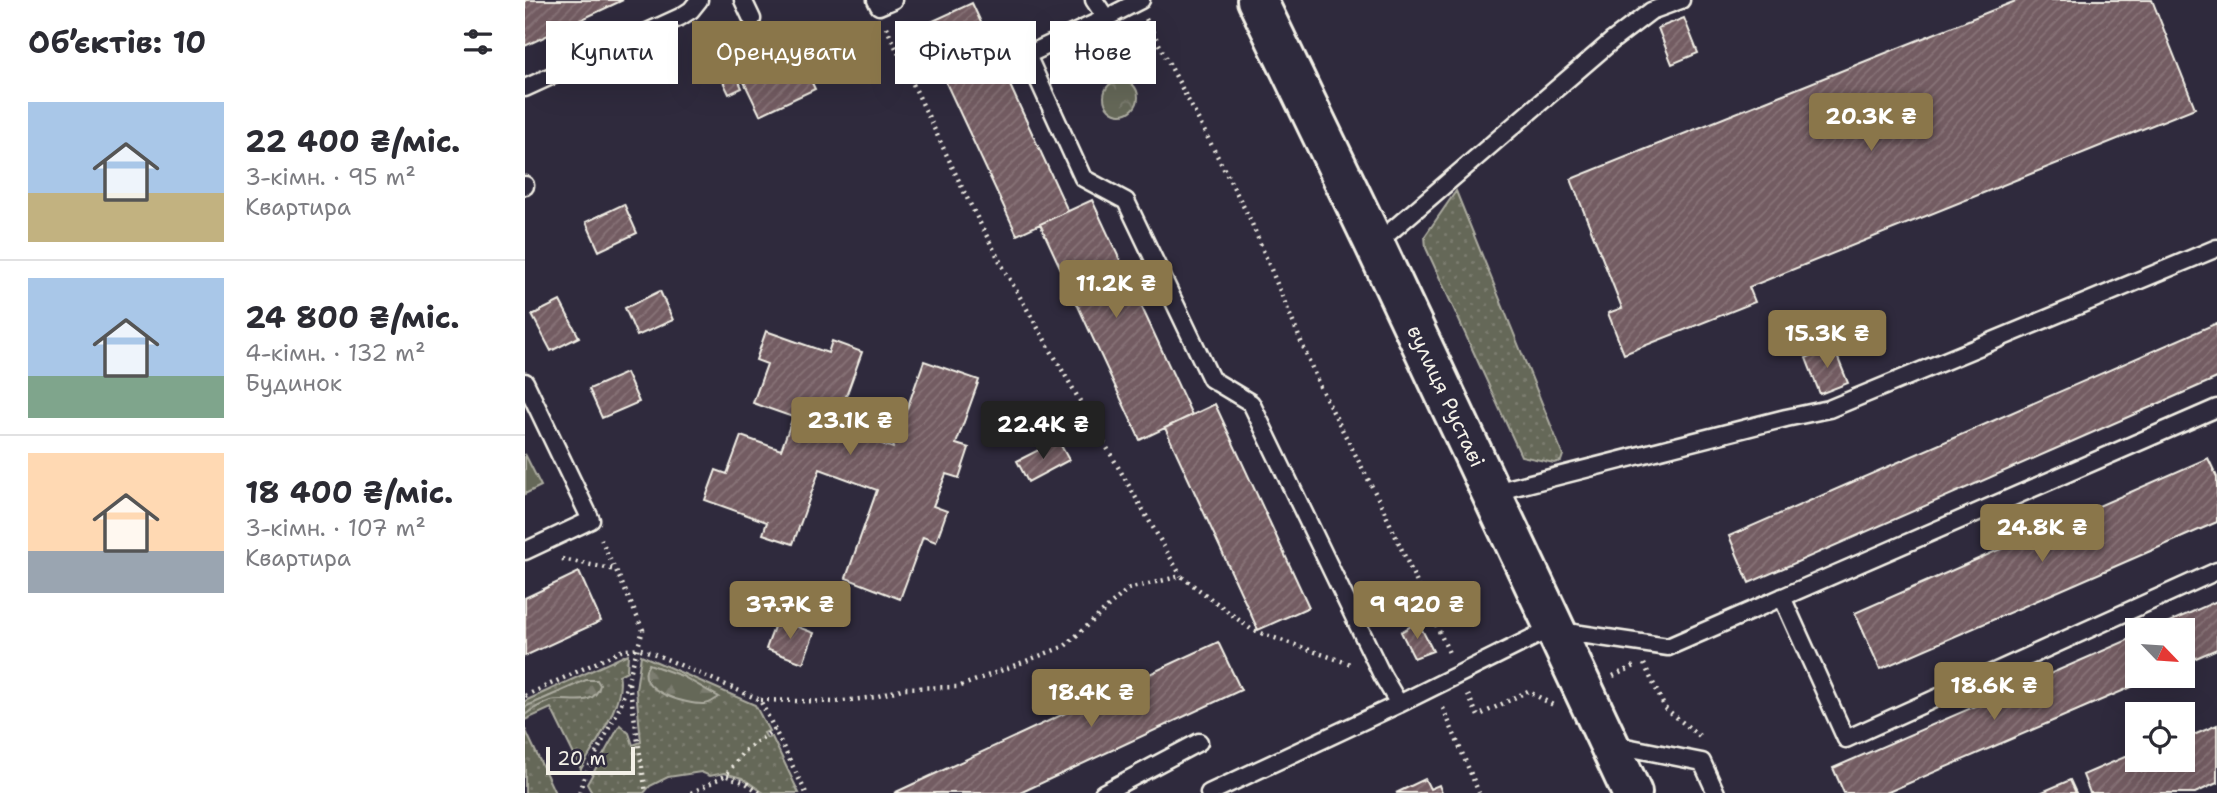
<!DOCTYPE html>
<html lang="uk">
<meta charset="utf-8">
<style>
body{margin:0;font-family:"Shantell Sans",sans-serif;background:#f7f7f7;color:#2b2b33;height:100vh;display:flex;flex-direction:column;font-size:26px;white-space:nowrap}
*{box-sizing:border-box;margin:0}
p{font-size:23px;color:#7c7c81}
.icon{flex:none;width:38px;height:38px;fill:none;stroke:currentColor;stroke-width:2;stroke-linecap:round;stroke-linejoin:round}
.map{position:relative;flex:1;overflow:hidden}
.side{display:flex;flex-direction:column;background:#fff;width:525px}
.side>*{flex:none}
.hud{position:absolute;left:21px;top:21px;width:665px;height:63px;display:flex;gap:14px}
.needle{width:46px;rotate:115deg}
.buttons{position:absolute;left:1600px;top:618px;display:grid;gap:14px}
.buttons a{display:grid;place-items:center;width:70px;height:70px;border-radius:0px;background:#fff;box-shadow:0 7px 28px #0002;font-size:35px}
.scale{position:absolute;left:21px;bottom:18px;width:89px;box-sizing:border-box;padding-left:7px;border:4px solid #f4f1e8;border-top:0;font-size:19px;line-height:24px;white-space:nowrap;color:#f4f1e8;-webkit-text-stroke:5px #2f2a3d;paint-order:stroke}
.price{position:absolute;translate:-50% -60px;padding:0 16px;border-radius:7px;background:#8a764a;color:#fff;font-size:23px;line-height:46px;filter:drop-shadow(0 2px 4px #0008)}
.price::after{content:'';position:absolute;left:50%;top:42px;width:21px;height:16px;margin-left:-10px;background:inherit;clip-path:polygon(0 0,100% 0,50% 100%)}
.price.on{background:#222;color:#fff}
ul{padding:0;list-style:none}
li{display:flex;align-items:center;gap:21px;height:175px;padding:0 28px}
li+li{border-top:2px solid #e1e1e2}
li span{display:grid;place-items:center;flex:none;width:196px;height:140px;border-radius:0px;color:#555}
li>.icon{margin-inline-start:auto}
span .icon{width:84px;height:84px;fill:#fffc;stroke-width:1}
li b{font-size:30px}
h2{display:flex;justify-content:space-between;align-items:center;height:84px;padding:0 28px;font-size:30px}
.pill{padding:0 24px;border-radius:0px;background:#fff;box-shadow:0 7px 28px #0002;font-size:24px;line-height:63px}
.pill.on{background:#8a764a;color:#fff}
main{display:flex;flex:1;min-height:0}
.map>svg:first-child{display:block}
.grass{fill:url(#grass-dots);stroke:#acaca0;stroke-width:2}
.forest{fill:url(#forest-firs);stroke:#acaca0;stroke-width:2}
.park{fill:url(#park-crowns);stroke:#acaca0;stroke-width:2}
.garden{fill:#656758;stroke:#acaca0;stroke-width:2}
.building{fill:url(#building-hatch);stroke:#f4f1e8;stroke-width:2}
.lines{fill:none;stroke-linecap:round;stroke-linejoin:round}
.service-casing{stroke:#f4f1e8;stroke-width:21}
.secondary-casing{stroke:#f4f1e8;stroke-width:44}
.path{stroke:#f4f1e8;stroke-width:4.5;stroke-dasharray:2 5;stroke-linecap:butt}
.service{stroke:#2f2a3d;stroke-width:16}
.secondary{stroke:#2f2a3d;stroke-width:38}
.labels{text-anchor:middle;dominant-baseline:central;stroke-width:5;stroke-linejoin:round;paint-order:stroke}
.street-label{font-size:21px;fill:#f4f1e8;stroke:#2f2a3d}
</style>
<main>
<section class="side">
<h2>Об’єктів: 10<svg class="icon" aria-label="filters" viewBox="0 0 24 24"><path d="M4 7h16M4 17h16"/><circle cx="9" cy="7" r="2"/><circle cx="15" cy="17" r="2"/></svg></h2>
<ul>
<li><span style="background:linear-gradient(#a9c7e8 65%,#c2b280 0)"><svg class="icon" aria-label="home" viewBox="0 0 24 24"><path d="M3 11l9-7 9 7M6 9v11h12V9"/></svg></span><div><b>22 400 ₴/міс.</b><p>3-кімн. · 95 m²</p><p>Квартира</p></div></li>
<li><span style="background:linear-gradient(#a9c7e8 70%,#7fa58c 0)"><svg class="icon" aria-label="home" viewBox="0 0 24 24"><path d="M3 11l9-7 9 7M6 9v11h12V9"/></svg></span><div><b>24 800 ₴/міс.</b><p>4-кімн. · 132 m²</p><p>Будинок</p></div></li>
<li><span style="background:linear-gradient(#ffd9b3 70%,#9aa5b1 0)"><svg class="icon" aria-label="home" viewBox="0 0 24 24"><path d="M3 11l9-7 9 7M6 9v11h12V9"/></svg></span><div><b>18 400 ₴/міс.</b><p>3-кімн. · 107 m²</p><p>Квартира</p></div></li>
</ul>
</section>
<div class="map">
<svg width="1692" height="793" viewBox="0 0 1692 793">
<defs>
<pattern id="grass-dots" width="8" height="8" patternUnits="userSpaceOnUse" patternTransform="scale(1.75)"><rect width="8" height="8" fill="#656758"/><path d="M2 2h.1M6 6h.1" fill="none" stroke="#7c7d70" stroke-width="1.8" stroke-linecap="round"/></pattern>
<pattern id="forest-firs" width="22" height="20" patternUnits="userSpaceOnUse" patternTransform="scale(1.75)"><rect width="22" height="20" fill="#656758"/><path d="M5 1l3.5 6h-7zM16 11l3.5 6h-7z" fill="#7c7d70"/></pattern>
<pattern id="park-crowns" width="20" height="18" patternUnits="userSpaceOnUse" patternTransform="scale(1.75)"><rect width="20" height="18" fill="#656758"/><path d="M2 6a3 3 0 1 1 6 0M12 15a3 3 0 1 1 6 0" fill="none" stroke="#7c7d70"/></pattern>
<pattern id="building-hatch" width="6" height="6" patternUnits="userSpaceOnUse" patternTransform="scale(1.75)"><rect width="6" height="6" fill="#735c62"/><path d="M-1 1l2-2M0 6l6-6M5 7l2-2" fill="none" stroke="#887478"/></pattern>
</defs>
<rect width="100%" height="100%" fill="#2f2a3d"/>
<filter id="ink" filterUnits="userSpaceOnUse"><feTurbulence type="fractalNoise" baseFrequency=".0143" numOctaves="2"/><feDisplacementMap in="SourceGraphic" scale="14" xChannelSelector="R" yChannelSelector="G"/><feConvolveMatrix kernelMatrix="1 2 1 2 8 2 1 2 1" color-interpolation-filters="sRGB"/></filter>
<g filter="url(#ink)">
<path class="grass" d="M931,191L1038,455L1036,461L1029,463L996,456L901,248L900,236Z
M103,654L102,671L94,675C101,701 69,746 56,769L26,708L0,720V701Z
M116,655L230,705L244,731L239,733L242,738L247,737L274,793H239L217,778L199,773L185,776L176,772L143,777L125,786L119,793H67L62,784L95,725L104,733L108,745L116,742L111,689Z
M0,729L30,793H0Z"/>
<path class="forest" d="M124,664L157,676L194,697C189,700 185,704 179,704C162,705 106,690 124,664Z
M61,680H72L75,685C69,710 42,696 25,701C17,704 6,710 0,715V707Z"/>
<path class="park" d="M579 97a17 17 0 1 1 34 0a17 17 0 1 1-34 0Z"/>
<path class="garden" d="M0,454L16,486L0,494Z"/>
<path class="building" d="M0,0H98L0,46Z
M1493,0H1627L1670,108L1224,287L1230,302L1099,354L1083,313L1097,308L1046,179Z
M447,3L543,211L492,235L395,27Z
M1159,18L1173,53L1147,64L1133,28Z
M262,31L290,89L235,115L207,57Z
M206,63L217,88L204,94L192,69Z
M567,200L667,415L615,440L515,224Z
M99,204L112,233L74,251L61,222Z
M135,291L148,320L112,336L100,308Z
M35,301L54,337L26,351L7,315Z
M1692,323V378L1224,583L1204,536Z
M241,331L303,353L307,341L337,352L310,427L368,448L399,361L454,380L431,444L444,448L434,478L421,474L408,506L422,511L411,542L398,537L375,599L321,578L352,490L295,469L268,544L238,534L242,522L180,500L191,470L202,474L216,436L256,450L268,417L228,403L242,364L231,360Z
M1308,346L1323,383L1295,394L1281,358Z
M101,373L114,402L77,418L64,389Z
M690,404L784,607L733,630L640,428Z
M533,440L544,460L503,482L492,461Z
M1683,458L1692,477V522L1355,669L1330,613Z
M54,572L76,621L0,656V598Z
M1692,601V649L1657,664V630H1626Z
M252,619L289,633L278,663L241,649Z
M893,622L908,651L889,658L876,632Z
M1612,636V676H1632L1361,793H1319L1308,768Z
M693,642L716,690L495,793H369Z
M1692,725V783L1670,793H1565L1558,775L1609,753L1617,771L1631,765L1629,760H1657V740Z
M900,779L905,789L914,785L917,793H871Z
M1545,780L1551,793H1515Z"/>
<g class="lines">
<g class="service-casing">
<path id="service" d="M218,0L227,19
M351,0L354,6L368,0
M569,0L581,18L616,0
M581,18L502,55L558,178L601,201L686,379L726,403L857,675L874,704L1029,627
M0,88L155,17L166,10L174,0
M0,185V186
M851,244L1088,40L1126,11L1156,0
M0,382L66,520L0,551
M966,493L1261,418L1304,409L1692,248
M1257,597L1321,739L1692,571
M1035,631L1143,647L1692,408
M1086,744L1177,762L1191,793
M578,793L674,742
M684,793L874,704"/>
</g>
<g class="secondary-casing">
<g id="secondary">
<path id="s1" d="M732,0L850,245L1107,793"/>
</g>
</g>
<path class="path" d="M621,19L725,219L795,387L855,502L925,655
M361,27L443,200L480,271L656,576
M247,30L343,24
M76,539L90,569
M37,559L91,570L118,630L95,707L60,775L54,793
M1119,664L1140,708L1177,738
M1088,676L1112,665
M104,683L121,793
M943,695L953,716L1003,691L1028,705
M0,696L96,651L113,648L130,654L235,700L281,793
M235,700L310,702L350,697L380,688L433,687L540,646L603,589L656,576L727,630L828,665
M918,708L954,793
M202,776L221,783L235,793
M166,793L201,775L219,751L250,729"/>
<use href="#service" class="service"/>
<use href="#secondary" class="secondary"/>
</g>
</g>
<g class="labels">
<g class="street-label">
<text stroke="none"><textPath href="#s1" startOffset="439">вулиця Руставі</textPath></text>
</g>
</g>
</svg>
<div class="buttons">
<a><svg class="needle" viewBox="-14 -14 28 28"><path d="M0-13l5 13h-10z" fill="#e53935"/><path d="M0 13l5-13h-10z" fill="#7c7c81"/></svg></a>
<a><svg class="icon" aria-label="locate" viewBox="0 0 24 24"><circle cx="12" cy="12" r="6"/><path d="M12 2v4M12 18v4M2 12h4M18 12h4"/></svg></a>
</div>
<div class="scale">20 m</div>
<b class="price" style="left:1346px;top:153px">20.3K ₴</b>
<b class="price" style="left:591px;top:320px">11.2K ₴</b>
<b class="price" style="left:1302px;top:370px">15.3K ₴</b>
<b class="price" style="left:325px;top:457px">23.1K ₴</b>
<b class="price on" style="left:518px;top:461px">22.4K ₴</b>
<b class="price" style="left:1517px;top:564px">24.8K ₴</b>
<b class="price" style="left:265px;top:641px">37.7K ₴</b>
<b class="price" style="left:892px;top:641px">9 920 ₴</b>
<b class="price" style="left:1469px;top:722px">18.6K ₴</b>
<b class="price" style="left:566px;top:729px">18.4K ₴</b>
<div class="hud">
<a class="pill">Купити</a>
<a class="pill on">Орендувати</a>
<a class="pill">Фільтри</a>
<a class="pill">Нове</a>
</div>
</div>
</main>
